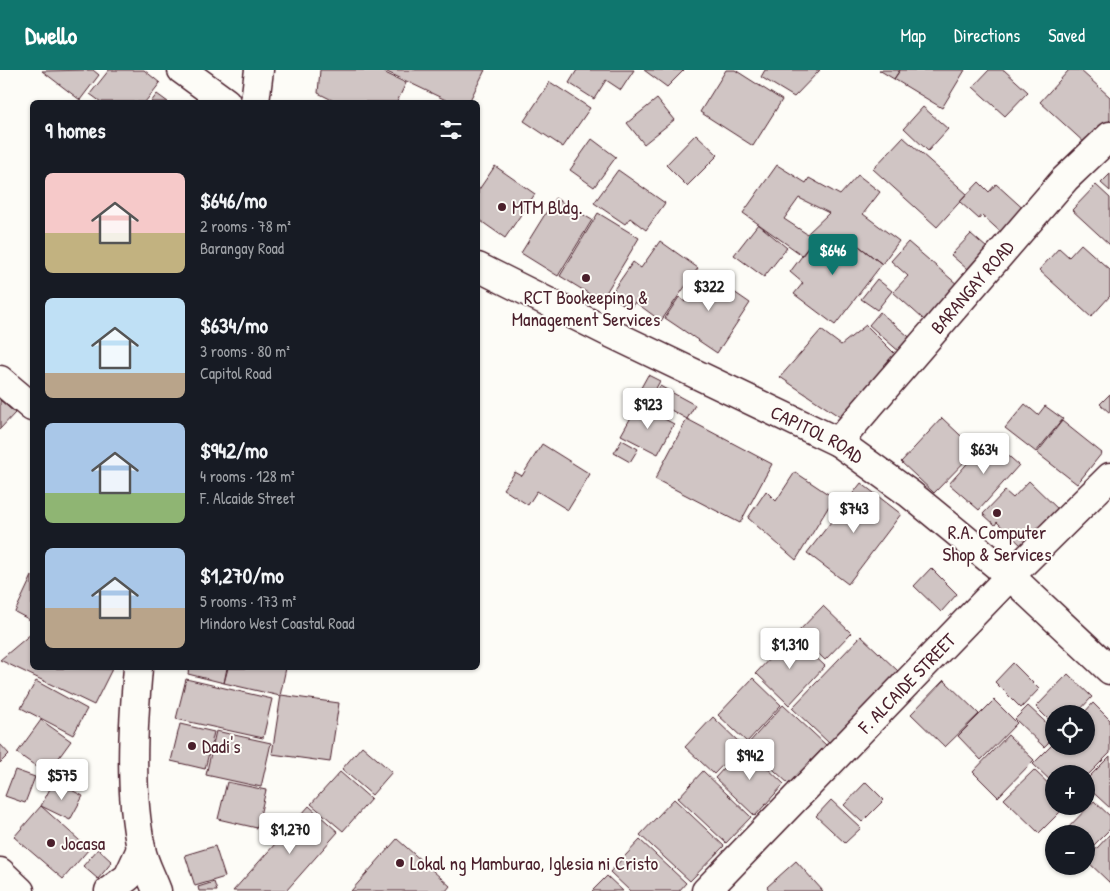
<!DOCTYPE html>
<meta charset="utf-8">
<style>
body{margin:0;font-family:"Patrick Hand",sans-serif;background:#20242c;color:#f1f3f6;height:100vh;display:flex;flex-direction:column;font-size:19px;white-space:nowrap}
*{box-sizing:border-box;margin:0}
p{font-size:16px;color:#9ea1a6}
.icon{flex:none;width:28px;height:28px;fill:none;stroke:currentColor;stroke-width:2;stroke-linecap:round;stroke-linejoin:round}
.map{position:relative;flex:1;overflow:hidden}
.details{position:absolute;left:30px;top:30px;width:450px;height:570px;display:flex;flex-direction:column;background:#171b24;border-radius:8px;box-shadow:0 1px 4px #0004}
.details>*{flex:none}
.controls{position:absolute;left:1045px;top:635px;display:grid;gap:10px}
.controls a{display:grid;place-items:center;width:50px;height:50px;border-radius:50%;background:#171b24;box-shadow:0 1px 4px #0004;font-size:25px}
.price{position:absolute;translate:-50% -42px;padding:0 11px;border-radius:5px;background:#fff;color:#222;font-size:16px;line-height:32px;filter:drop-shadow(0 1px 2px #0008)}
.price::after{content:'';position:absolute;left:50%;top:30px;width:15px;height:11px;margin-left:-8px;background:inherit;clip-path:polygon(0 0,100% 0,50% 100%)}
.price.active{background:#0f766e;color:#fff}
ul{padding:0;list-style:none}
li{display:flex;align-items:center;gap:15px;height:125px;padding:0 15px}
li span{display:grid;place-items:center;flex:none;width:140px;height:100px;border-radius:8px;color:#555}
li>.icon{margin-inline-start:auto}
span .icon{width:60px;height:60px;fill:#fffc;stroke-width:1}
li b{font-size:21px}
h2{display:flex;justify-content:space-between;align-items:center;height:60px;padding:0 15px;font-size:21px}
header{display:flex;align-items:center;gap:30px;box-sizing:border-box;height:70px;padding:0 25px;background:#0f766e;color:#fff}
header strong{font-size:24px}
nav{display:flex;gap:28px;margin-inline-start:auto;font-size:18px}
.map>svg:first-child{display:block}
.building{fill:#d0c5c4;stroke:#4a1f2b;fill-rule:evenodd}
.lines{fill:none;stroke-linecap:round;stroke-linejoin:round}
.street-casing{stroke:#4a1f2b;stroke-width:31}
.secondary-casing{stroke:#4a1f2b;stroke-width:31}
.primary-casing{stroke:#4a1f2b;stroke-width:31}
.street{stroke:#fdfcf7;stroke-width:28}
.secondary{stroke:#fdfcf7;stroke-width:28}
.primary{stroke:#fdfcf7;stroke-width:28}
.poi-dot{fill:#4a1f2b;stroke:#fdfcf7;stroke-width:2}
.labels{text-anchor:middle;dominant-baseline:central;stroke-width:4;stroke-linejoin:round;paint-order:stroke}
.poi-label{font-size:19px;fill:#4a1f2b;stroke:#fdfcf7;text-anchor:start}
.street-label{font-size:19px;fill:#4a1f2b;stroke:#fdfcf7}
</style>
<header>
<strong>Dwello</strong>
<nav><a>Map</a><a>Directions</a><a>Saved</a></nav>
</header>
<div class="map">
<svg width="1110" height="821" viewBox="0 0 1110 821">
<rect width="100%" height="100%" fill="#fdfcf7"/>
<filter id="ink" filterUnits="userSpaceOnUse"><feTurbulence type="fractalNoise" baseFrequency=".02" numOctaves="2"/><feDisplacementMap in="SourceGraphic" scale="10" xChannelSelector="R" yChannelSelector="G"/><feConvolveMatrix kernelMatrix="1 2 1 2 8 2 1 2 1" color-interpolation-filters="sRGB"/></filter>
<g filter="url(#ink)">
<path class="building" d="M93,0L99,5L80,30L42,1Z
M109,0H144L160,13L145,32H101L90,24Z
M320,0H379L406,13L397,32H336L318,23Z
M383,0H485L469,32H450Z
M577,0H634L621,20L606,10L594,29L569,13Z
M644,0H684L667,17Z
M726,0H735L782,30L753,76L700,42Z
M765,0H820L794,27L761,7Z
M879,0H900L894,9Z
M900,0H965L942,38L894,9Z
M989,0H1004L1028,22L1005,46L973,17Z
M1069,0H1080L1110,27V50L1087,75L1040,32Z
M550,12L590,38L563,77L524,51Z
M157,24L168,32H151Z
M657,29L674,50L644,74L627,53Z
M923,37L948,59L928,81L904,58Z
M696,64L718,85L687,116L666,95Z
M903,67L967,124L937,157L873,99Z
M592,69L616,87L594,117L570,100Z
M777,95L806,113L809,108L840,125L858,105L880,122L863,144L899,171L882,194L846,166L836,180L817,166L802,185L743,143ZM799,128L829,143L807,164L784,149Z
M495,96L535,124L505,168L478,149V121Z
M618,100L665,133L646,160L630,148L625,154L594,133Z
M1110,104V121L1101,113Z
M979,112L989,122L996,114L1028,143L1006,167L982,145L979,149L960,132Z
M1096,115L1110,128V175L1072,140Z
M555,128L592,150L558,206L521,183Z
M598,143L639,168L601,231L560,206Z
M758,154L787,178L764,207L734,185Z
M971,164L987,178L967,199L951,185Z
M817,166L836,180L846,166L882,194L835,255L794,224L803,213L790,202Z
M660,171L698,198L661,251L635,232L630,239L610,225L633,192L641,198Z
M908,172L965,221L932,257L893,222L908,206L891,191Z
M1081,174L1110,200V226L1091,247L1039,200L1059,178L1069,187Z
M705,202L750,233L717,283L665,248L679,227L685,232Z
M877,209L892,221L877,240L861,229Z
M880,242L914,271L902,284L869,255Z
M866,255L903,292L849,353L780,307L821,260L841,275Z
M648,305L660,311L649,331L637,325Z
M660,316L695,335L687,349L653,330Z
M1110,324V343L1100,334Z
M0,330L15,343L0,359Z
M1025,334L1038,345L1045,336L1063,349L1036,382L1005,358Z
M638,335L674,354L658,384L621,365Z
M942,348L976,380L934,423L901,392Z
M687,349L772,394L740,453L655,409Z
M1062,351L1102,383L1077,414L1037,383Z
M989,369L1019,395L979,440L949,414Z
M622,370L638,379L630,392L614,383Z
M542,374L590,404L568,440L537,421L528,435L503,419L515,402L522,406Z
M795,402L834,428L796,490L748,448L766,421L776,431Z
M1029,411L1061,442L1025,479L997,452L995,455L983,444L1005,421L1013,428Z
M861,413L901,444L848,514L807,483Z
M931,498L957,524L941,542L914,516Z
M32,506V551L15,542Z
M823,536L851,563L825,590L797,563Z
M32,563V598L112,599L94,635L0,590Z
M792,565L825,596L789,635L756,603Z
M861,566L898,601L829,673L792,638Z
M1013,593L1039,619L1021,638L995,612Z
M189,598H227L224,613L188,604Z
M228,598H286L280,626L224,613Z
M1068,604L1092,627L1076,644H1054V655L1036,637Z
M753,608L781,635L747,672L718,645Z
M186,609L272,629L263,668L176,649Z
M944,610L979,644L945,677L911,644Z
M36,611L87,639L73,665L21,638Z
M281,625L339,633L330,692L272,684Z
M994,630L1017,653L981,690L958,666Z
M1093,633L1110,650V683L1086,707V704H1054V714L1033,694L1054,673V676H1086V644H1083Z
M783,635L826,675L789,714L747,675Z
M1028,636L1054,660V667L1044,677L1015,649Z
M713,647L742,675L714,704L685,677Z
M41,650L71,671L47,704L17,683Z
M180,654L214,662L205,699L171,691Z
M216,661L271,673L261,717L206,705Z
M1008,665L1034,690L998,727L973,702Z
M0,674L9,684L0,693Z
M362,676L392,702L372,725L342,699Z
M744,676L784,714L755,746L715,708Z
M1110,686V738L1086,716V710Z
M15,700L35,707L25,733L5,726Z
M1034,700L1054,719V736H1066L1039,763L1004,729Z
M703,701L751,747L726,773L678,728Z
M340,702L371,729L343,761L311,734Z
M54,711L83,726L70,750L41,736Z
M227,712L266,720L257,758L218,749Z
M866,712L884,730L862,752L844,735Z
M674,729L724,776L690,811L640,765Z
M831,730L861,758L845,773L816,746Z
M1094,731L1110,746V759L1086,783V764H1062Z
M41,736L89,779L63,809L14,767Z
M309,736L338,762L286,821H233Z
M1110,764V813L1086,790Z
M397,769L450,816L446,821H351Z
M640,770L686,813L679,821H630L610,802Z
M215,776L225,807L195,816L185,785Z
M98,779L112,792L98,809L83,796Z
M796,791L823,821H770L767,817Z
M607,806L623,821H592Z
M214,812L217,821H199L198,817Z"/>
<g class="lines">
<g class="street-casing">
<g id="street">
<path d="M0,310L32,337"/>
<path id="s1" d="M838,372L1065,109L1110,66"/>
<path id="s2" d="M706,821L1010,506L1110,407"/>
</g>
</g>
<g class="secondary-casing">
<g id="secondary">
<path d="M182,0L226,32"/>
<path id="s3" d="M478,197L606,261L838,372L910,424L1010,506L1110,600"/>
<path d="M0,802L20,821"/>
<path d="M109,821L128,807L141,779"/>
</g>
</g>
<g class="primary-casing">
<path id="primary" d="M255,32L259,0
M138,598C133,655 129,721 141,778C143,792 152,807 157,821"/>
</g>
<use href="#street" class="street"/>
<use href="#secondary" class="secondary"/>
<use href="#primary" class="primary"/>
</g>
</g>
<g class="poi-dot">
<circle cx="502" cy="137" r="5"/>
<circle cx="586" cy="208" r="5"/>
<circle cx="997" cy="443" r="5"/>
<circle cx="192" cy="676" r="5"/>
<circle cx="51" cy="773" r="5"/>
<circle cx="400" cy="793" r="5"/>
</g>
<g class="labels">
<g class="poi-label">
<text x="512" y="137">MTM Bldg.</text>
<text x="586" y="227" text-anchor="middle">RCT Bookeeping &amp;<tspan x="586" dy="22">Management Services</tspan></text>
<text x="997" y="462" text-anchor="middle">R.A. Computer<tspan x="997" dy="22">Shop &amp; Services</tspan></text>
<text x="202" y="676">Dadi's</text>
<text x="61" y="773">Jocasa</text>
<text x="410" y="793">Lokal ng Mamburao, Iglesia ni Cristo</text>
</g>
<g class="street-label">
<text stroke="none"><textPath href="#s1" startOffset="205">BARANGAY ROAD</textPath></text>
<text stroke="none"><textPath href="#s3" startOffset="378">CAPITOL ROAD</textPath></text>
<text stroke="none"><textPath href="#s2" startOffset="289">F. ALCAIDE STREET</textPath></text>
</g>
</g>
</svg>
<div class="controls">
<a><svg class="icon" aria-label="locate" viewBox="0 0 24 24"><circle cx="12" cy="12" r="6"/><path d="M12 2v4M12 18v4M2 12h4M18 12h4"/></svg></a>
<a>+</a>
<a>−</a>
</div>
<b class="price active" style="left:833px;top:206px">$646</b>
<b class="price" style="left:709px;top:242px">$322</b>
<b class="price" style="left:648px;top:360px">$923</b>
<b class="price" style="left:984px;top:405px">$634</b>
<b class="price" style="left:854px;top:464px">$743</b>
<b class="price" style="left:790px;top:600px">$1,310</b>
<b class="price" style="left:750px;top:711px">$942</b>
<b class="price" style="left:62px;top:731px">$575</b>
<b class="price" style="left:290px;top:785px">$1,270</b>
<section class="details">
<h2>9 homes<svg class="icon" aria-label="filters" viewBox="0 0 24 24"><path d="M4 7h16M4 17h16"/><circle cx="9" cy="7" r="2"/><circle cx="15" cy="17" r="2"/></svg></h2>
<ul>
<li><span style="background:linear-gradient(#f6c9c9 60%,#c2b280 0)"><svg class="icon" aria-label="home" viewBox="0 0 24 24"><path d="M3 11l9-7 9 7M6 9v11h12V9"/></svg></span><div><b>$646/mo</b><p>2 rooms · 78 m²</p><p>Barangay Road</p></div></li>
<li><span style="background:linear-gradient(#bfe0f5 75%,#b9a48a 0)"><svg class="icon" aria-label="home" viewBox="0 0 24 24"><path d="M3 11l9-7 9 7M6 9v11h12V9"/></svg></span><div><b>$634/mo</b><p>3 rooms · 80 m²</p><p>Capitol Road</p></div></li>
<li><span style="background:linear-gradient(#a9c7e8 70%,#8fb573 0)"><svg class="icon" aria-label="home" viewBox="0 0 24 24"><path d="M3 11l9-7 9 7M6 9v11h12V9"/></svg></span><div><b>$942/mo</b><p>4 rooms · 128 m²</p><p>F. Alcaide Street</p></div></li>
<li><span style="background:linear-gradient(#a9c7e8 60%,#b9a48a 0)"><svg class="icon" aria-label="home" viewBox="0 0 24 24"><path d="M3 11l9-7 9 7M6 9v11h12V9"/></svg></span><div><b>$1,270/mo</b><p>5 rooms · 173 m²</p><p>Mindoro West Coastal Road</p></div></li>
</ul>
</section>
</div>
